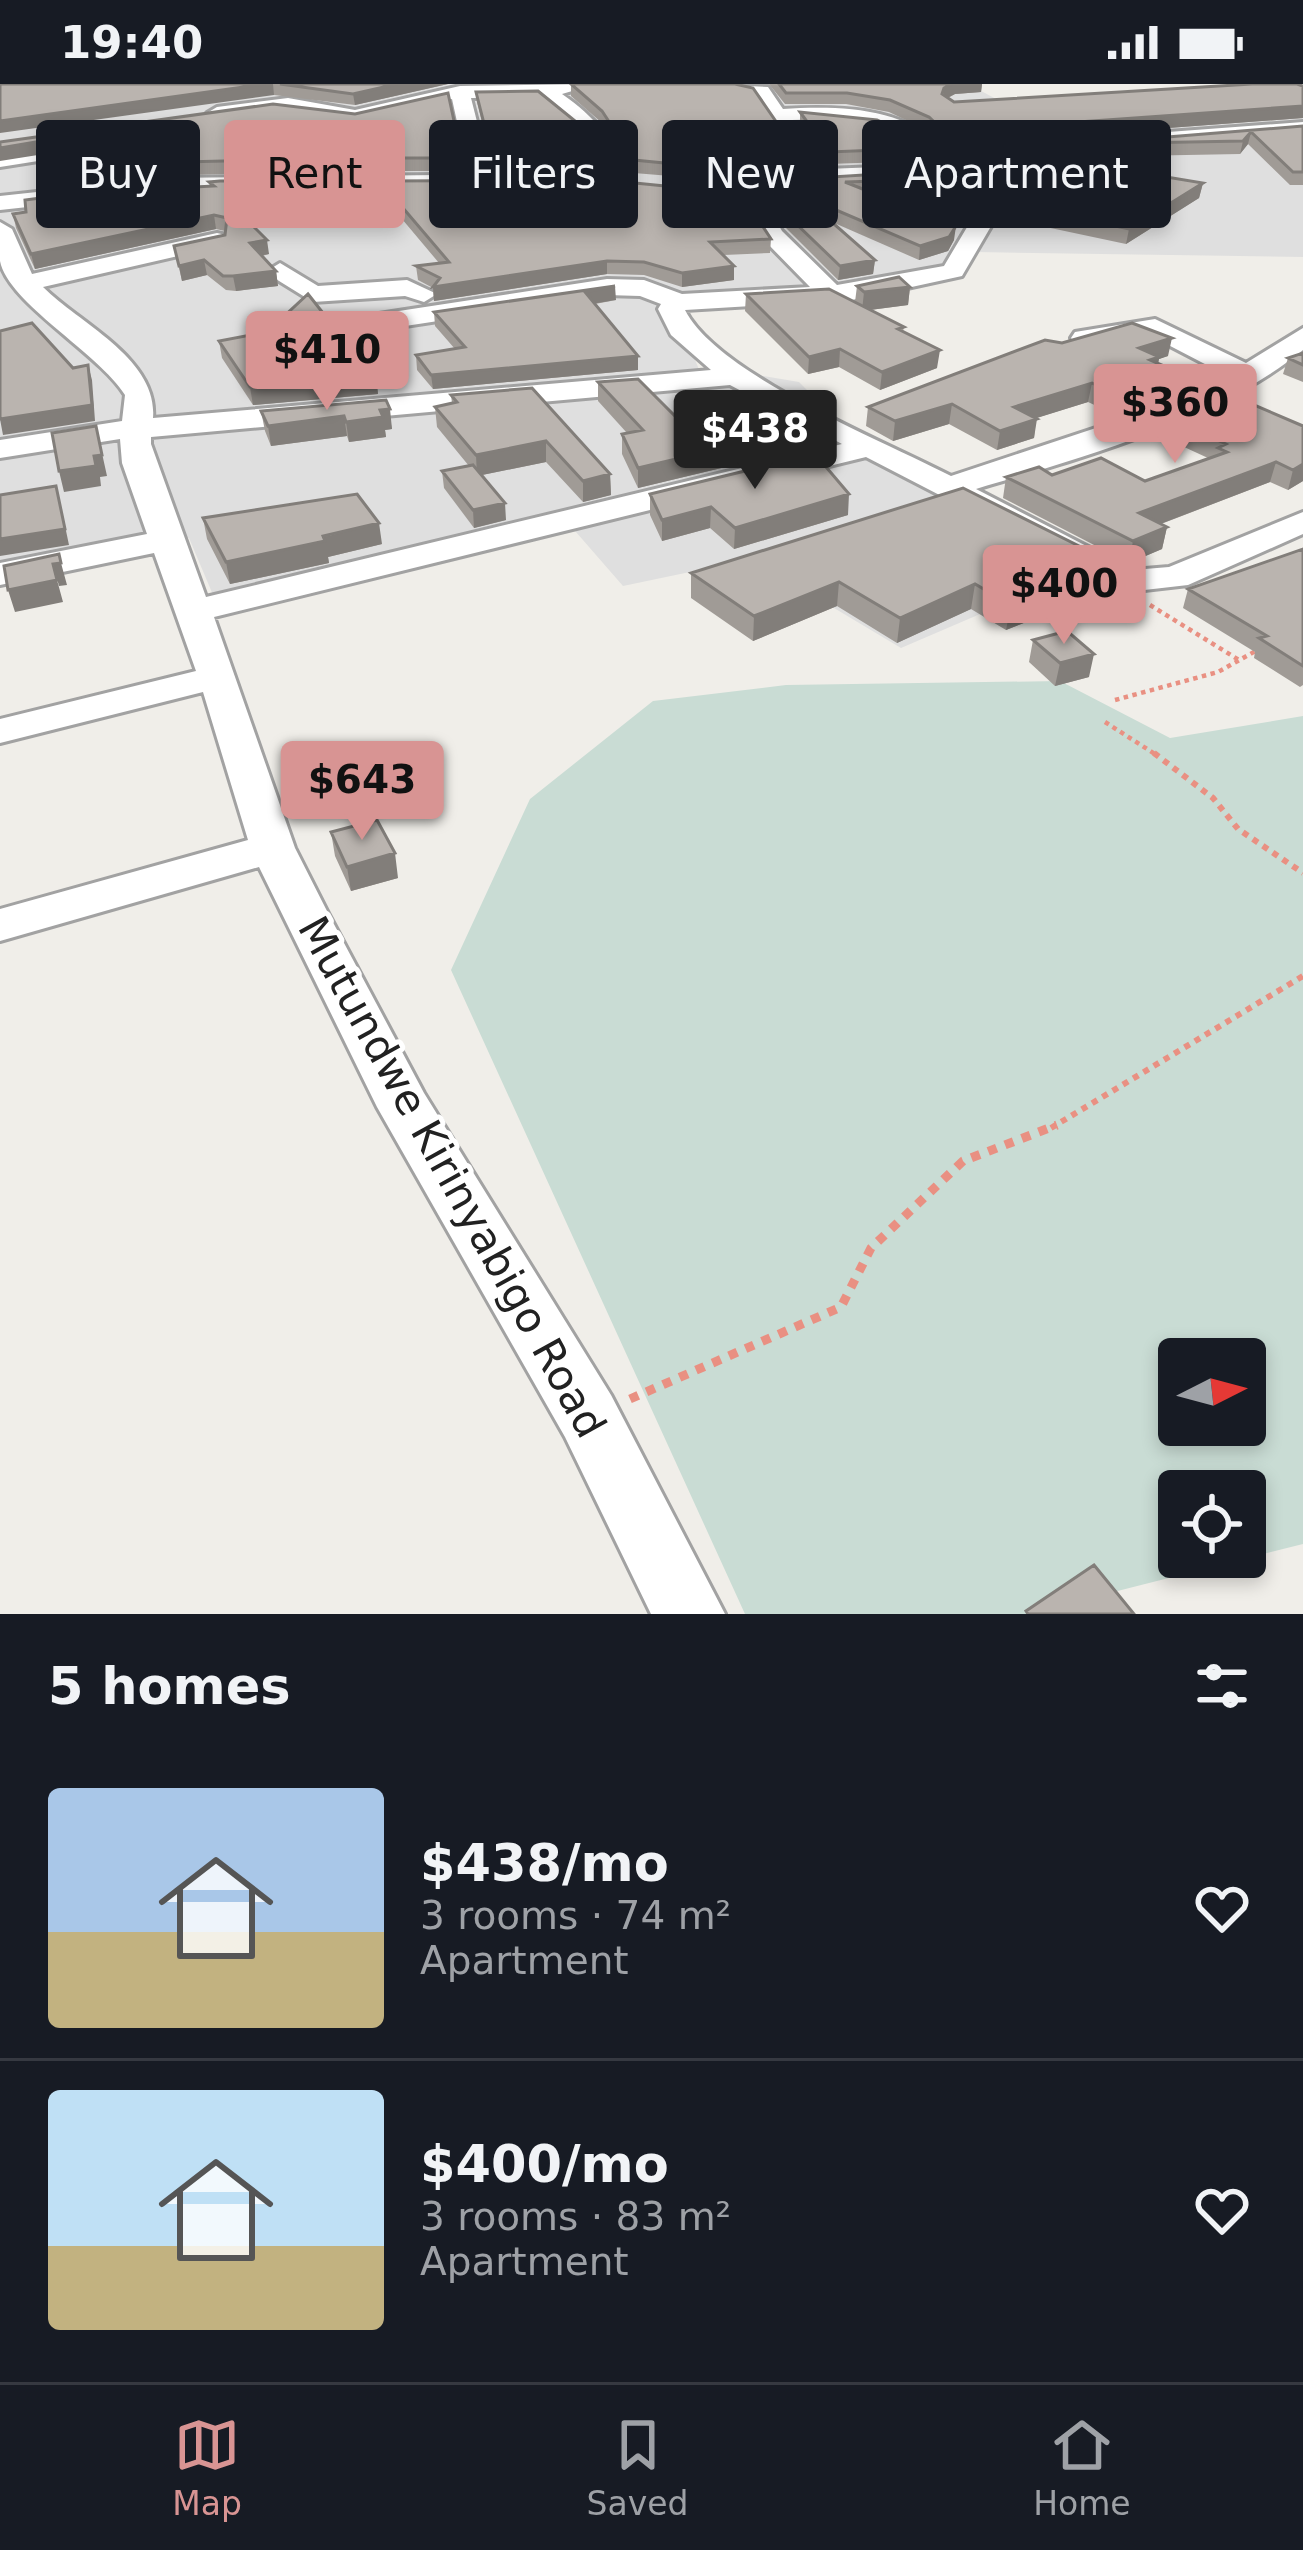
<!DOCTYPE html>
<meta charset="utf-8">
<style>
body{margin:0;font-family:"DejaVu Sans",sans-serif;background:#242831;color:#f1f3f6;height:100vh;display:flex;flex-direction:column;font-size:45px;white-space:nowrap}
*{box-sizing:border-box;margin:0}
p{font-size:39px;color:#9ea1a6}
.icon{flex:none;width:66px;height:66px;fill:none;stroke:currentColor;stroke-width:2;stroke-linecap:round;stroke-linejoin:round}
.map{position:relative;height:1530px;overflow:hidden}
.panel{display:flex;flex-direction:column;background:#171b24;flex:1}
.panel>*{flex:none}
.hud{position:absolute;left:36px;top:36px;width:1233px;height:108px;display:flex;gap:24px}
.needle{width:78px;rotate:84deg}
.buttons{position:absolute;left:1158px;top:1254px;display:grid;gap:24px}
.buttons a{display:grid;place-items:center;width:108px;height:108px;border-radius:12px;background:#171b24;box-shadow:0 6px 18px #0003;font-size:60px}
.price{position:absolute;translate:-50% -102px;padding:0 27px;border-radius:12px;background:#d89493;color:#111;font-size:39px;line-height:78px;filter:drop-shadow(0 3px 6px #0008)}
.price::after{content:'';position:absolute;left:50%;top:72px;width:36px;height:27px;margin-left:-18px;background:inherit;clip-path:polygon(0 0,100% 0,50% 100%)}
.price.on{background:#222;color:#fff}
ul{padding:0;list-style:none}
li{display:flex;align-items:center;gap:36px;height:300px;padding:0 48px}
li+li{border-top:3px solid #363941}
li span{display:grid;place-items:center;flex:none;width:336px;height:240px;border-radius:12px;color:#555}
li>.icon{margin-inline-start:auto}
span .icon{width:144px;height:144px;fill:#fffc;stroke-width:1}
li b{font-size:51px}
h2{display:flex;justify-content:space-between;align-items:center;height:144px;padding:0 48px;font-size:51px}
.chip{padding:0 42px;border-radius:12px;background:#171b24;box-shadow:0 6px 18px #0003;font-size:42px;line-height:108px}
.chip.on{background:#d89493;color:#111}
.status{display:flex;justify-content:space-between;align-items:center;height:84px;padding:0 60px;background:#171b24;direction:ltr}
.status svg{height:33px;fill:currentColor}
.menu{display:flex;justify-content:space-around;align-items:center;height:168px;border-top:3px solid #363941;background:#171b24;font-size:33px;color:#9ea1a6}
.menu a{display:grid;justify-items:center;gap:6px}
.menu .on{color:#d89493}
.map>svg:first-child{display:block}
.residential{fill:#dfdfdf}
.wetland{fill:#c9dcd4;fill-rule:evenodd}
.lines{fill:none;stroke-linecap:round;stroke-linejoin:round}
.minor-casing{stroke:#a2a2a2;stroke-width:6}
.path-far2{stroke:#e99082;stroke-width:4.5;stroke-dasharray:4.5 4.5;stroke-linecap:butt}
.path-far1{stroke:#e99082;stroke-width:6;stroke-dasharray:6 6;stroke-linecap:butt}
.path{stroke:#e99082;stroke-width:9;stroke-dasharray:9 9;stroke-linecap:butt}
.minor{fill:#fff;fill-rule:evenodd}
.wall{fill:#a09b96}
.shaded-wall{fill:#827e7a}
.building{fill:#bab4af;stroke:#827e7a;stroke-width:3}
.labels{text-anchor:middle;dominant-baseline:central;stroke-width:10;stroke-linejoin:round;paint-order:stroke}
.street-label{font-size:42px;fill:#212121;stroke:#fff}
</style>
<div class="status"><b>19:40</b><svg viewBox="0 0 49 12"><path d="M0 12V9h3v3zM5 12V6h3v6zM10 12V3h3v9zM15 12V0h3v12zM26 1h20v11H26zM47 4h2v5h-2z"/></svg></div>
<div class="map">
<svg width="1303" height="1530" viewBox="0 0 1303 1530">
<rect width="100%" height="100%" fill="#f0eee9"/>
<path class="residential" d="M0,0H968L998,16L1303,4V173L975,168L957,190L675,226L702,293L757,291L799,298L860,359L1090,483L901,564L752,475L623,502L569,440L216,518L189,454L0,493Z"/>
<path class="wetland" d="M1060,597L1170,654L1303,632V1460L1027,1530H745L451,886L530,715L653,617L786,601ZM1179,1275H1245V1341H1179ZM1179,1407H1245V1473H1179Z"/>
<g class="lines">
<g class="minor-casing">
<path id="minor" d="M596,0L562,10C594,32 619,61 633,97L630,102H614L584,49L540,13L471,14L492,97L481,104L470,97L452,15L355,38L288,26L217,35L207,29L217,23L288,14L355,26L460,2Z
M707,0L768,3L783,25C836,22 902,22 941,63L924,67C883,37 841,34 791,36L826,85L1007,78L1017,64L1034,58L1303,38V50L1032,72L962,192L852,216L685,226C718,291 884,357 951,392L1126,334L1226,291L1151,252L1085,262L1075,260L1071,254L1075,248L1155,235L1246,279L1303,244V266C1218,336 1081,374 976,405L1133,486L1169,483L1303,428V450L1188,501L1127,508L866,373L214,533L295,764L328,829L424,1009L611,1311L725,1530H651L565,1353L377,1023L259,783L0,857V825L248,756L203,608L0,659V635L196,587L154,469L0,501V479L147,450L122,379L120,355L0,374V356L122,337L125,311C99,269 8,219 0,177C0,165 0,150 0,138L12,145L32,190L217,149L226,151V161L43,203C80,240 158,275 153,334L711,286L671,251L658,225L661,220L640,212L607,211L340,252L326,244L340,236L607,195L644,196L682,210L810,203L764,156L739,110L679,112L668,105C681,95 780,91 806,88L755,12ZM998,91L944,182L837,201L782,147L760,108L820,99ZM730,301L842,360L206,513L151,360V353Z
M95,56L136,60L146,66L136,72L95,68L0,83V71Z
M440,91L448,93V103L166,108L0,126V112L166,94Z
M1134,110L1145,117L1117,140L1066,135L1054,128L1066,121L1112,125Z
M280,179L318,202L407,196L437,210L424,218L405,212L313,218L271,192L267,187Z"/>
</g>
<path class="path-far2" d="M1150,521L1239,576
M1115,616L1218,588L1261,564
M1105,638L1158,672"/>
<path class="path-far1" d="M1154,669L1213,714L1238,745L1303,789
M1051,1044L1303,892"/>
<path class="path" d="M630,1315L841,1223L871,1164L963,1077L1057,1041"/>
<use href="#minor" class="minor"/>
</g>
<path class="wall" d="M0,0H448L355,21L274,11Z
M571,0L798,83L695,94L634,89L602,39L571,12Z
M769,0H982L981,8L955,10L948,14L954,18L1303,2V34L1034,54L1016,60L1004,74L828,80L800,40V28L926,59L937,54L927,46L889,28L846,20H785Z
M476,8L601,75V86H494L477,18Z
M273,20L462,74L463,87H362L355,79L349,87L185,91L137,54L96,62L108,98L75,101L63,67L0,58Z
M1303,42V101H1290L1248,60L1240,70L1079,73L1081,60Z
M1112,84L1203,99L1199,114L1126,160L1027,139L1029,124L1109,131L1129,127L1143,112L1136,106L1106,123L1071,117L1074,102Z
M969,94L967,108L876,111L954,156L948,167L919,176L832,138L875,176L873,190L838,196L786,144L766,110L767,97Z
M326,96L328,110L266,113L255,144L269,170L262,172L276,187L278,202L236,207L226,206L207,191L182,197L174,162L225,151V147L216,145L35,185L16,144L13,130L210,102L209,98Z
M380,97L771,155L770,169L724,171L734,196L682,203L644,191L607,190L434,217L433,204L418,196L416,182L439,179L381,110Z
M857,202L910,203L908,221L870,226L904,243L903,247L937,284L880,306L839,283L808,290L745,227L746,210L855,218Z
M616,216L595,220L638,286L433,305L417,286L416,271L455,265L435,242L434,228Z
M267,248L376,293L378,310L253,321L222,274L219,257Z
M1062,259L1168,272L1159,275L1158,279L1180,289L1175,308L1118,332L1088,318L1036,334L1034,354L997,366L949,340L893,357L866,342L868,323Z
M1303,269V298L1283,290L1288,274Z
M598,298L683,340L823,355L806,360L805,364L638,404L622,370V350L627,349L598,317Z
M1219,306L1303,397L1288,406L1270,398L1161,440L1167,443L1162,465L1129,479L1003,414L1006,393L1052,391L1145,397L1208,374L1158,351L1162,331Z
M451,311L610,390L611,411L583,418L546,378L482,391L506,436L474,444L444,404L442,387L469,382L437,343L435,323L452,319Z
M386,316L392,345L385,346L386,353L349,358L347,352L271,362L265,347L261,327Z
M650,410L848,431L734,465L710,444L662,457L650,431Z
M203,434L382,460L328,473L329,479L230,500L207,455Z
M1303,465V601L1300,603L1254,574L1255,568L1183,524L1188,505Z
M1095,470L1093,479L1095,489L1090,513L1006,546L971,525L897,559L837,522L753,557L691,514V489Z
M1033,556L1089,593L1055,602L1029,578Z
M331,748L398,794L351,807L335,772Z"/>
<path class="shaded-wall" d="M265,0H273L274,11L0,49V37Z
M397,0H448L355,21L353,10Z
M952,0H982L981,8L955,10L943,16L944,4Z
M1303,22V34L1034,54L1016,60L1004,74L1006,61L1017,47L1036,41Z
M135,42L137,54L94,62L91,50Z
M1251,48L1248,60L1240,70L1243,57Z
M60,54L63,67L0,77V64Z
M354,66L355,79L349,87L348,74Z
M799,71L798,83L695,94V82Z
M105,85L108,98L75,101L72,88Z
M1139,92L1136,106L1106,123L1109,108Z
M264,99L266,113L252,153L250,139Z
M1203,99L1199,114L1126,160L1129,145Z
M214,131L216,145L35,185L31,170Z
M956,142L954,156L948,167L919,176L920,162Z
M267,156L269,170L252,173L250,159Z
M204,176L207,191L182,197L179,182Z
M875,176L873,190L838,196L840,182Z
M607,177V190L434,217L433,203Z
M734,182V196L682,203V189Z
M276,187L278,202L236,207L233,192Z
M615,202L616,216L585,221V208Z
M910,203L908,221L862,227L864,208Z
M1172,254L1168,272L1159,275L1155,292L1139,264Z
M840,265L839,283L808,290L809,273Z
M940,266L937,284L880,306L882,288Z
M638,272V286L433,305L431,291Z
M88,281L92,296L95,337L3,351L0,335Z
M1180,289L1175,308L1118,332L1122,313Z
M376,293L378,310L253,321L250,303Z
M1092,299L1088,318L1011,342L1014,323Z
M952,320L949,340L893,357L895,337Z
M390,325L392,345L385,346L386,353L349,358L346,338L380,326Z
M344,332L347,352L271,362L268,342Z
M1037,335L1034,354L997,366L1000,347Z
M825,336L823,355L806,360L805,364L638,404V384Z
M96,342L107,392L100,393L101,402L64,408L59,387L94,372Z
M546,357V378L477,392L476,371Z
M1276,378L1270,398L1134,450L1139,429Z
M1303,380V397L1288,406L1293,386Z
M610,390L611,411L583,418V397Z
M849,410L848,431L734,465L735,444Z
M60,418L69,461L0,472V455Z
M505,419L506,436L474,444L473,426Z
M711,423L710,444L662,457V436Z
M379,439L382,460L328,473L329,479L230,500L226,478Z
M1167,443L1162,465L1129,479L1133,457Z
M1095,470L1093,481L1095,480V489L1090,513L1006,546L1011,521L1085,474Z
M61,479L67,501L59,502L53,480Z
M57,496L63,518L15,528L8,506Z
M839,498L837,522L753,557L754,532Z
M975,500L971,525L897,559L900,534Z
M1094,570L1089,593L1055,602L1060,579Z
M395,769L398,794L351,807L347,783Z"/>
<path class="building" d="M0,0H265L0,37Z
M280,0H397L353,10Z
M571,0H735L753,4L799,71L695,82L634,76L602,27Z
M779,0H952L944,4L942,10L954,18L1252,0H1297L1303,2V22L1036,41L1017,47L1006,61L829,68L800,28L877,36L926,59L947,50L929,33L890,16L847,9H786Z
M538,7L580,41L601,75H493L476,8Z
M448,9L462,74H361L354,66L348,74L182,78L135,42L91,50L105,85L72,88L60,54L0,64V58L273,20L355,30Z
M1303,42V88H1293L1251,48L1243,57L1081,60Z
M1112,84L1203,99L1129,145L1029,124L1039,119L1109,131L1129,127L1152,102L1139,92L1109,108L1074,102Z
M959,85L969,94L845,98L956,142L949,153L920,162L801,111L875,176L840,182L786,130L767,97Z
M326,96L264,99L250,139L267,156L250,159L276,187L233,192H223L204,176L179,182L174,162L225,151L227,134L214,131L31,170L13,130L26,128L25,116L79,109L214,102L209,98L220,97Z
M605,96L695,105L735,100L771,155L710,158L734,182L682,189L644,178L607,177L433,203L440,194L416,182L449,178L380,97Z
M899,193L910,203L864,208L857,202Z
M615,202L585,208L638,272L431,291L416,271L465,263L434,228Z
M829,205L904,243L898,245L940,266L882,288L840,265L809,273L746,210Z
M308,210L349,262L363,259L376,293L250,303L219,257L267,248Z
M32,239L73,284L88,281L92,321L0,335V247Z
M1132,239L1172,254L1139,264L1159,273L1150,276L1180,289L1122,313L1092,299L1014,323L1037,335L1000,347L952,320L895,337L868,323L1045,256L1062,259Z
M1303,269V281L1288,274Z
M638,295L683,340L785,315L825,336L802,341L807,344L638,384L622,350L643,346L598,298Z
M532,304L610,390L583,397L546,357L476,371L435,323L457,318L451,311Z
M1219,306L1303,342V380L1293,386L1276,378L1139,429L1167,443L1133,457L1006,393L1039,383L1052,391L1101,374L1145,397L1227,368L1218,364L1226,360L1162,331Z
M386,316L390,325L380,326L383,333L346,338L344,332L268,342L261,327Z
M96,342L102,371L94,372L96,382L59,387L52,349Z
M815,370L849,410L735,444L711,423L662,436L650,410Z
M473,381L505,419L473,426L442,387Z
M56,402L65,445L0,455V411Z
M963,404L1095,470L1085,474L1095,480L1086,483L1095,489L1011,521L975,500L900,534L839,498L754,532L691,489Z
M357,410L379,439L323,452L325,457L226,478L203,434Z
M1303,465V582L1259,554L1267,552L1188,505Z
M59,470L61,479L53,480L57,496L8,506L4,482Z
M1067,547L1094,570L1060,579L1033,556Z
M377,736L395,769L347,783L331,748Z
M1094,1481L1134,1530H1028L1026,1527Z"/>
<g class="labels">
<g class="street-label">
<text transform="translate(452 1093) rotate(61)">Mutundwe Kirinyabigo Road</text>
</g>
</g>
</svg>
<div class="buttons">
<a><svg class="needle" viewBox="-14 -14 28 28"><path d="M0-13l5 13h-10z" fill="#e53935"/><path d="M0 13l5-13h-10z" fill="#9ea1a6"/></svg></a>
<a><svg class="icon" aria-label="locate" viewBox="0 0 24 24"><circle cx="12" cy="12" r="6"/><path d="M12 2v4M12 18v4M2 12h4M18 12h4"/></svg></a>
</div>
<b class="price" style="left:327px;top:329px">$410</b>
<b class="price" style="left:1175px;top:382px">$360</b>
<b class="price on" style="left:755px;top:408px">$438</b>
<b class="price" style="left:1064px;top:563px">$400</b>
<b class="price" style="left:362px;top:759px">$643</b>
<div class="hud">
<a class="chip">Buy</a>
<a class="chip on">Rent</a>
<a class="chip">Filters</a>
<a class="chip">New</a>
<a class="chip">Apartment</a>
</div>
</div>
<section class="panel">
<h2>5 homes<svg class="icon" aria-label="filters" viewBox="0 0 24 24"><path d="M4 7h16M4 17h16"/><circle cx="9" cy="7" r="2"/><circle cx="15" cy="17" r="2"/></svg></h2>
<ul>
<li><span style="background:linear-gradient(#a9c7e8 60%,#c2b280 0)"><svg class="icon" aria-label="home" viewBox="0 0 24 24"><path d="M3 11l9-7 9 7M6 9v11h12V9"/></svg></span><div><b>$438/mo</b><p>3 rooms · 74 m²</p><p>Apartment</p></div><svg class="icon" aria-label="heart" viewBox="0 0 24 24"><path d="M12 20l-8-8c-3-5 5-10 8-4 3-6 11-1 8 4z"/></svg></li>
<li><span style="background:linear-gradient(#bfe0f5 65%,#c2b280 0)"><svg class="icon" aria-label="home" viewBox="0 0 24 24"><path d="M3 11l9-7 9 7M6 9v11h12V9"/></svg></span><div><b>$400/mo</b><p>3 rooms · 83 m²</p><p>Apartment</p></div><svg class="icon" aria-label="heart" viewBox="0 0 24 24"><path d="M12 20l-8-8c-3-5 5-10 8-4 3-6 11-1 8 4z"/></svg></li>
</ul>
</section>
<nav class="menu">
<a class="on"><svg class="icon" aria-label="map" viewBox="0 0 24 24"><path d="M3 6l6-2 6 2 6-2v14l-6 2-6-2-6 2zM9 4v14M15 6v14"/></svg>Map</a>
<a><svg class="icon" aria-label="saved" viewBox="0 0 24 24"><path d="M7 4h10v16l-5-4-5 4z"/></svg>Saved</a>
<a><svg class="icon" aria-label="home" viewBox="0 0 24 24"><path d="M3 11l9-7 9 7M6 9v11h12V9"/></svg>Home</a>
</nav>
